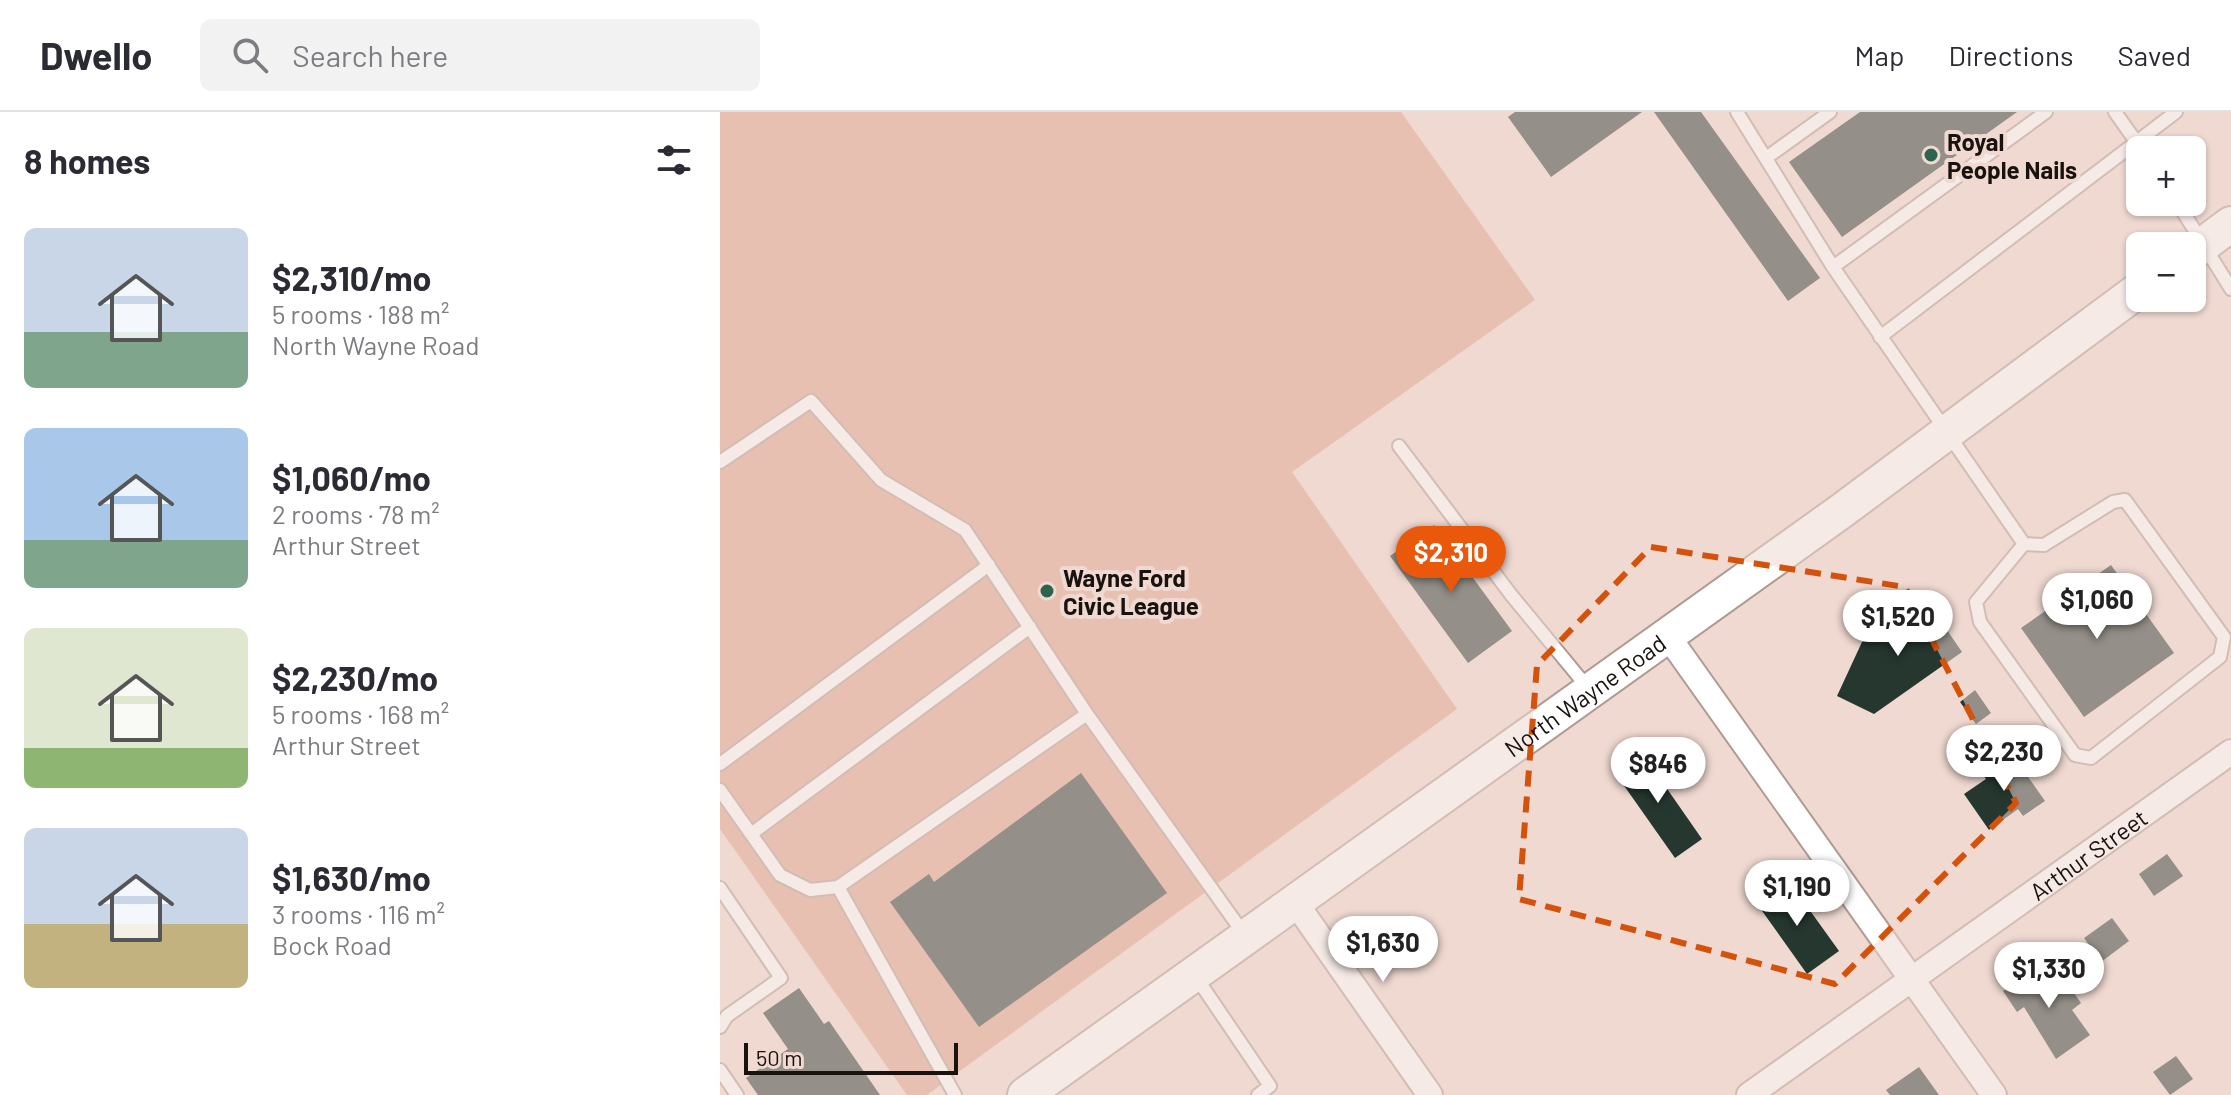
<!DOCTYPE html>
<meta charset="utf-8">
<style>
body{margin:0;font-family:Barlow,sans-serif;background:#f2f2f3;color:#2b2b33;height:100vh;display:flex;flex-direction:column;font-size:30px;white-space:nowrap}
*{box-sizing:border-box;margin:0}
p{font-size:26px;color:#7c7c81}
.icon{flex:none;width:44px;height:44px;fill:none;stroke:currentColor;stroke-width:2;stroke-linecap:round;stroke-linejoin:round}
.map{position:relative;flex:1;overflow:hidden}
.drawer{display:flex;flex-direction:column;background:#fff;width:720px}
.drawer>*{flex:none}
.buttons{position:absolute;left:1406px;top:24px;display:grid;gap:16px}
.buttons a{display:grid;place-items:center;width:80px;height:80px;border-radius:12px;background:#fff;box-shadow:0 2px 6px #0004;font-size:40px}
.scale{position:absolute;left:24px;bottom:20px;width:214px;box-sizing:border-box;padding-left:8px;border:4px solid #19120f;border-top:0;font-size:22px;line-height:28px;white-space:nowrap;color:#19120f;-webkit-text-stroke:6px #efd9d1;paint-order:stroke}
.price{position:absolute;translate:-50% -68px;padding:0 18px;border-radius:28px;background:#fff;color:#222;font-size:26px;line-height:52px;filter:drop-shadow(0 2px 4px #0008)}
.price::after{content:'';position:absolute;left:50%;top:48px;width:24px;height:18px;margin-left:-12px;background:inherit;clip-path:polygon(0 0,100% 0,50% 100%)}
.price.active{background:#ea580c;color:#fff}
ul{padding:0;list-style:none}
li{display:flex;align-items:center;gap:24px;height:200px;padding:0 24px}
li span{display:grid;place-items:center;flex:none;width:224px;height:160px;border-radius:12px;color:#555}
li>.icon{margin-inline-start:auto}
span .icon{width:96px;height:96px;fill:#fffc;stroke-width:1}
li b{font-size:34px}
h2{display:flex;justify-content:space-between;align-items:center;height:96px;padding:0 24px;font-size:34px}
header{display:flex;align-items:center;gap:48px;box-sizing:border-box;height:112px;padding:0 40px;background:#fff;border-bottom:2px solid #e1e1e2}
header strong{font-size:38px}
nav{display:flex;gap:44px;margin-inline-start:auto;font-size:28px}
.search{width:560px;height:72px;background:#f2f2f3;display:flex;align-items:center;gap:20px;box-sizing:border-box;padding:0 28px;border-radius:12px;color:#7c7c81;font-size:30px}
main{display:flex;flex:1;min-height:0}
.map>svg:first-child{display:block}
.green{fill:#dfa38a}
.building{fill:#26372f}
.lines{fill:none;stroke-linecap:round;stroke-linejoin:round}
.service-casing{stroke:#af9b93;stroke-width:16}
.minor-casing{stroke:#af9b93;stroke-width:28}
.secondary-casing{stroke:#af9b93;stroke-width:38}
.service{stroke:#fff;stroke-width:12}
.minor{stroke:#fff;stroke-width:24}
.secondary{stroke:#fff;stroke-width:34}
.marked{fill:none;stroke:#d3520c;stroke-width:6;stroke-dasharray:16 10;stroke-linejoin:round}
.poi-dot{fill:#2b654d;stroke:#efd9d1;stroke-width:3}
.labels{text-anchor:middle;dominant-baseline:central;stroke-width:8;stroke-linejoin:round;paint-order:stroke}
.poi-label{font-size:24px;font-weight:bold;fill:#19120f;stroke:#efd9d1;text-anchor:start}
.street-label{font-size:24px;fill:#19120f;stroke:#efd9d1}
</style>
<header>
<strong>Dwello</strong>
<div class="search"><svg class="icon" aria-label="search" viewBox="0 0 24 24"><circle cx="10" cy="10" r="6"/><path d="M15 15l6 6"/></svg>Search here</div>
<nav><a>Map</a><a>Directions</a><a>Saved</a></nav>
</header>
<main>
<section class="drawer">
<h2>8 homes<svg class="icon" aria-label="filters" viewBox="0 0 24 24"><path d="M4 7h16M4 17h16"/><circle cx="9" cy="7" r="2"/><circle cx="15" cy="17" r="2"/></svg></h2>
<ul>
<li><span style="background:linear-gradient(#c9d6e8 65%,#7fa58c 0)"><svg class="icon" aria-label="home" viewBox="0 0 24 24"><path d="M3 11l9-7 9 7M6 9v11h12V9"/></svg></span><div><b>$2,310/mo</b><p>5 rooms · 188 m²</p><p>North Wayne Road</p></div></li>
<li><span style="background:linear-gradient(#a9c7e8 70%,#7fa58c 0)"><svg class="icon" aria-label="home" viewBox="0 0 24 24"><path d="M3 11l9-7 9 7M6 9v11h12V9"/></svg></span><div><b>$1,060/mo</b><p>2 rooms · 78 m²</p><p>Arthur Street</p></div></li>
<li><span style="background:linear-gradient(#dfe7d0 75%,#8fb573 0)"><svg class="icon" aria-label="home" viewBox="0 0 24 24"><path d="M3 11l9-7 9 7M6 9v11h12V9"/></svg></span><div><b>$2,230/mo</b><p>5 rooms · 168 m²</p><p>Arthur Street</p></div></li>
<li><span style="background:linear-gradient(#c9d6e8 60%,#c2b280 0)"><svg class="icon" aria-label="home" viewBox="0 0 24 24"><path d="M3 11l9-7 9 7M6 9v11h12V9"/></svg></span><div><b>$1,630/mo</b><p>3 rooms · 116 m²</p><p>Bock Road</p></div></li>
</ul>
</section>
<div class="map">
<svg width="1511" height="983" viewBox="0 0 1511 983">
<rect width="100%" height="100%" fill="#efd9d1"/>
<path class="green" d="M0,0H681L815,188L572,360L737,597L207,983H187L0,717Z"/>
<path class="building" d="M795,0H922L831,65L788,5Z
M934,0H981L1100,166L1068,189Z
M1140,0H1297L1122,125L1069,50Z
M714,413L792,519L748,551L670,444Z
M1391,453L1454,541L1364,605L1301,516Z
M1205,486L1242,540L1154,602L1117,584L1142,530Z
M1255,578L1271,601L1256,612L1240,590Z
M917,641L927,648L982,727L955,746L893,658Z
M1292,642L1325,689L1303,704L1298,697L1269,718L1244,682L1266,667L1263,663Z
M361,661L447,781L259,915L170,790L209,762L214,770Z
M1447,742L1463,764L1434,784L1419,762Z
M1061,770L1080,797L1086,793L1119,839L1087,862L1035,789Z
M1392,806L1409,829L1381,850L1364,826Z
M1320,853L1337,878L1347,871L1361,891L1352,898L1370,923L1336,947L1304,895L1297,900L1283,879Z
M79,876L104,912L109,909L160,983H38L26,966L68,937L43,901Z
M1456,944L1473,967L1450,983L1433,960Z
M1199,955L1219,983H1170L1166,978Z"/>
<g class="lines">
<g class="service-casing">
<path id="service" d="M1017,0L1113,155
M1395,0L1422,38
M1046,46L1110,0
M1457,90L1511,177
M1160,225L1456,0
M679,334L792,484L868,576
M0,350L91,289L161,368L245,418L367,602
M1304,432L1256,490L1260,510L1355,643L1371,646L1500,545L1504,525L1405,388L1393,390L1324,433L1304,432L1113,155L1326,0
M0,652L269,453
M0,678L60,763L90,778L118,775
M31,722L310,515
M0,776L61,866L7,904L0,915
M476,865L550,974L538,983
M0,958L17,983
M235,983L118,775L367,602L524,822"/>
</g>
<g class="minor-casing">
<g id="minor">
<path d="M947,523L1274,983"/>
<path d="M575,790L710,983"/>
<path id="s1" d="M1029,983L1511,640"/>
</g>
</g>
<g class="secondary-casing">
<g id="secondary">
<path d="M1472,141L1511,112"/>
<path id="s2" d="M305,983L1120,400L1420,177"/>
</g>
</g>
<use href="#service" class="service"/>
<use href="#minor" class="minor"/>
<use href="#secondary" class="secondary"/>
</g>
<path d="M0 0H1511V983H0ZM931,435L1185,475L1296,691L1115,872L799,787L817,553Z" fill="#efd9d1" fill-opacity=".55" fill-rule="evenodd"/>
<path class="marked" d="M931,435L1185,475L1296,691L1115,872L799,787L817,553Z"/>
<g class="poi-dot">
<circle cx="1211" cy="43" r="8"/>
<circle cx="327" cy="479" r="8"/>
</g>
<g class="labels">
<g class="poi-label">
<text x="1227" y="29">Royal<tspan x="1227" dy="28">People Nails</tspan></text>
<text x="343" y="465">Wayne Ford<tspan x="343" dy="28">Civic League</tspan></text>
</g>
<g class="street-label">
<text stroke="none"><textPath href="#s2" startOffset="688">North Wayne Road</textPath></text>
<text stroke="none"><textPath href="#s1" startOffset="416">Arthur Street</textPath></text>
</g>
</g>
</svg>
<div class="buttons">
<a>+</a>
<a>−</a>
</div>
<div class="scale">50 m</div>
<b class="price active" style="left:731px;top:482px">$2,310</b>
<b class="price" style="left:1377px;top:529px">$1,060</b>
<b class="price" style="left:1178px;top:546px">$1,520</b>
<b class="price" style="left:1284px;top:681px">$2,230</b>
<b class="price" style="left:938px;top:693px">$846</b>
<b class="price" style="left:1077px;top:816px">$1,190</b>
<b class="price" style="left:663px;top:872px">$1,630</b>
<b class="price" style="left:1329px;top:898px">$1,330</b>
</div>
</main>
